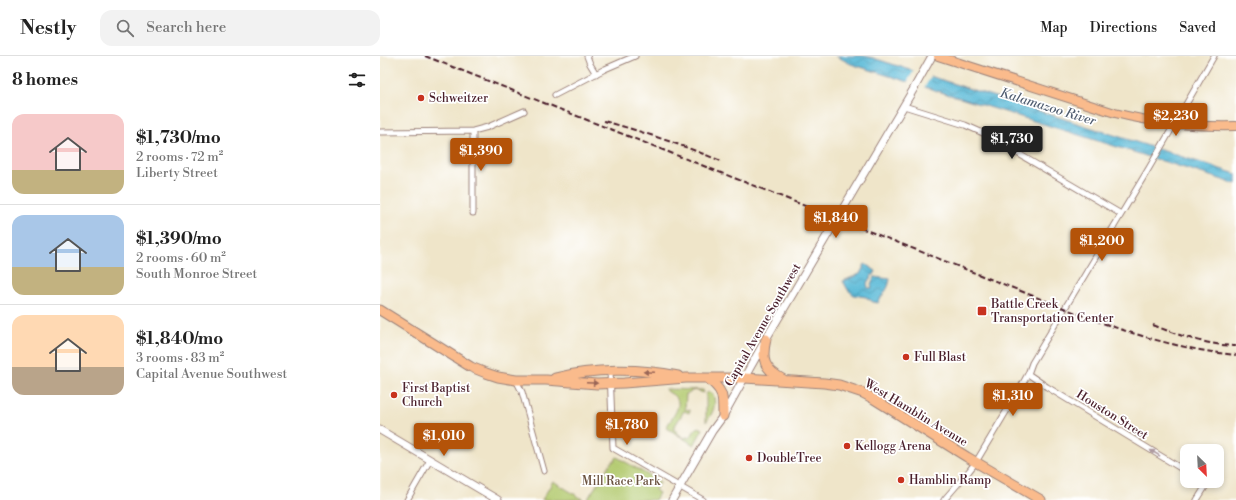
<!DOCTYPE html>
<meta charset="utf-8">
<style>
body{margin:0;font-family:"Libre Bodoni",serif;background:#f2f2f2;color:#222;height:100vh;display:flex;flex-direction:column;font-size:15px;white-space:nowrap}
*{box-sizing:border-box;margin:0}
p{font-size:13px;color:#767676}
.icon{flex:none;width:22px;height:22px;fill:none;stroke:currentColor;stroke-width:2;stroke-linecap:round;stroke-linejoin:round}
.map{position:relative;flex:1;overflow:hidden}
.drawer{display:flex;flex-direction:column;background:#fff;width:380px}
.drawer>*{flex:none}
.needle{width:26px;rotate:156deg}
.fabs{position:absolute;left:800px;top:388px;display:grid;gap:8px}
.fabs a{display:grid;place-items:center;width:44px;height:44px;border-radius:8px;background:#fff;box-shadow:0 2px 6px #0003;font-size:20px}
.price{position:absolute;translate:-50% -34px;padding:0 9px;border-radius:4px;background:#b45309;color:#fff;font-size:13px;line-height:26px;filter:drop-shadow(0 1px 2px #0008)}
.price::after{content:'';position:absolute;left:50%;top:24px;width:12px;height:9px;margin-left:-6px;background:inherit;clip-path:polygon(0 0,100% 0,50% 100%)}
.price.on{background:#222;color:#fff}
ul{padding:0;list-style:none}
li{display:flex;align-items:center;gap:12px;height:100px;padding:0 12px}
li+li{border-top:1px solid #e0e0e0}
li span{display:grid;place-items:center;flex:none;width:112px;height:80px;border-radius:12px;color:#555}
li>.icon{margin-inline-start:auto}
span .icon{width:48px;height:48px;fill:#fffc;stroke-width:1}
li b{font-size:17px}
h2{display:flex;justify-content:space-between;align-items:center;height:48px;padding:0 12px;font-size:17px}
header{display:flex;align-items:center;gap:24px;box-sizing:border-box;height:56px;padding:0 20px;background:#fff;border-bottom:1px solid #e0e0e0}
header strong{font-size:19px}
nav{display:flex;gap:22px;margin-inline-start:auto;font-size:14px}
.search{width:280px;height:36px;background:#f2f2f2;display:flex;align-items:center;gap:10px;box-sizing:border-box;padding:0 14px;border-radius:12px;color:#767676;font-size:15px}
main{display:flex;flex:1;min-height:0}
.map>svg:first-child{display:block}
.green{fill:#b3ca6f;stroke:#7e744d}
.water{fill:url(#water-waves);stroke:#516c81}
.pier{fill:#efe5c9}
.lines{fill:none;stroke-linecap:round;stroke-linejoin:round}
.minor-casing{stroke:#9c827a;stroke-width:7}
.tertiary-casing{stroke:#9c827a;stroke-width:9}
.primary-casing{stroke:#9c827a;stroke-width:10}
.trunk-casing{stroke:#9c827a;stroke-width:11}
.minor{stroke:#fff;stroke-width:5}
.tertiary{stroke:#fff;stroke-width:7}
.primary{stroke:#fabb8c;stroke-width:8}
.trunk{stroke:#fabb8c;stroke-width:9}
.rail{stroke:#4a1f2b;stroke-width:2;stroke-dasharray:6 3;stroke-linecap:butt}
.oneway{fill:#996557}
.oneway2{fill:#ae9aa0}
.poi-dot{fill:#c8321e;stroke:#fff;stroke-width:1.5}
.labels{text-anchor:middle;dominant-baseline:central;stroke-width:3.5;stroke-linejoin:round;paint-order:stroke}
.poi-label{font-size:12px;fill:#4a1f2b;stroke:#fff;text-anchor:start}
.street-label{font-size:12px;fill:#4a1f2b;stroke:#fff}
.park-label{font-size:12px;fill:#6a523f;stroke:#fff}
.water-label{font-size:13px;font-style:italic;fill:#505d70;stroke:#fff}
</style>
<header>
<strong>Nestly</strong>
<div class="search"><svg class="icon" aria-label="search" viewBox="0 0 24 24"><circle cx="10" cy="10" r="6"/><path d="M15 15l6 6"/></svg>Search here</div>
<nav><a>Map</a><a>Directions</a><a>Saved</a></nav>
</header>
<main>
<section class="drawer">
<h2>8 homes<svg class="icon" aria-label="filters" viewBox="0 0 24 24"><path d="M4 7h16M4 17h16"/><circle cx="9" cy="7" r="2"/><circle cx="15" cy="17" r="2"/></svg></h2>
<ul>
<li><span style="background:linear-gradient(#f6c9c9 70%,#c2b280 0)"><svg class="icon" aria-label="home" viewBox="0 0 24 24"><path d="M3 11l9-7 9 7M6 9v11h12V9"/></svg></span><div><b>$1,730/mo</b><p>2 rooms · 72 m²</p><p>Liberty Street</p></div></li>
<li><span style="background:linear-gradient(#a9c7e8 65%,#c2b280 0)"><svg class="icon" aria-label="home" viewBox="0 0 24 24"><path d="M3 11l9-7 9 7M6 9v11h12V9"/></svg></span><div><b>$1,390/mo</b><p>2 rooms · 60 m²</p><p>South Monroe Street</p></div></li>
<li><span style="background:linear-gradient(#ffd9b3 65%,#b9a48a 0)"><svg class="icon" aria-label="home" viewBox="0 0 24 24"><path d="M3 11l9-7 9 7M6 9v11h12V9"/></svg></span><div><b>$1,840/mo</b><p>3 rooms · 83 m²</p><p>Capital Avenue Southwest</p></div></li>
</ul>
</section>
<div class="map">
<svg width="856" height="444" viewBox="0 0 856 444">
<defs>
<pattern id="water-waves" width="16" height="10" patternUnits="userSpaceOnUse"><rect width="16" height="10" fill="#58b9d7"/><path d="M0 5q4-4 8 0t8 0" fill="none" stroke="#4b96af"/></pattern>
</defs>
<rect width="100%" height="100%" fill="#fff"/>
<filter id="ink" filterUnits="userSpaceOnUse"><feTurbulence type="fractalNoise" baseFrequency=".025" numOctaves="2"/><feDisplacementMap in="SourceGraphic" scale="8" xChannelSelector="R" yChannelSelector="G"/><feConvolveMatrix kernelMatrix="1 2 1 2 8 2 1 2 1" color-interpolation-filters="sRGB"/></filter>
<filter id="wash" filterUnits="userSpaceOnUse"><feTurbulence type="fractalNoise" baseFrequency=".012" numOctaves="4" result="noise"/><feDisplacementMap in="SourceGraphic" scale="16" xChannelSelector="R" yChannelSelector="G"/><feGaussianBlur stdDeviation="0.9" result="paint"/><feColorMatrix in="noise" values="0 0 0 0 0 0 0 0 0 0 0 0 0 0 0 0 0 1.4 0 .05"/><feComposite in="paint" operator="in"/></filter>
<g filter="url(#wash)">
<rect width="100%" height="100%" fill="#efe5c9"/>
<path class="green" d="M285,333L323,334L324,337L320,336L318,334L311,335L310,337L306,338L305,353L310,354V356L309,357L304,355L293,373L297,376L298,378L304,382L307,381L310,382L316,372L319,371L323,373L314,389L287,372V370C291,363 304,348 295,341C292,337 288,337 285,333Z
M328,336L333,338C337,349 333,357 326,366V338Z
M237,401L280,426L275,434L279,437L275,444H207L232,405H234Z
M173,425L204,444H162Z"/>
<path class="water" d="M456,0H483L493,2L856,118V128L471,8Z
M485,208L496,215L494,219H492L487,227L488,232H492L491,228L494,221L510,223C508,236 502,237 498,247L493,246L486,241L474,239L468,234L463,225L480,218Z"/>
<path class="pier" d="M534,14L552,19L544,32L527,27Z"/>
</g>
<g filter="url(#ink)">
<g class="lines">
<g class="minor-casing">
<path id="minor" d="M207,0L210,8L216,18
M175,39L225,13L255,0
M524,50L585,69L603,77L741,158
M0,76L93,75L108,71L144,55
M93,157V75
M230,315L233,392L323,444
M648,318L667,331L807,416
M136,324L142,336L164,415
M27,444L50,404
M564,444L589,415L596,406L642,329L648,318L652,307L769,112L834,0
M817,444L827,428L821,425"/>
</g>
<g class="tertiary-casing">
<path id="tertiary" d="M0,374L118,444
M292,444L332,375L343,360L386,283L533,34L552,0"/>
</g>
<g class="primary-casing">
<path id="primary" d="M558,0L735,57C774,67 815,71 856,70"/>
</g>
<g class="trunk-casing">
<path id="trunk" d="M0,254L91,311L106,317L118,321L136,324H166L217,328L244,327L306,322H364L444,327L459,329L483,337L494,343L587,401L661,444
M386,283C381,305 384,313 404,324
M175,322C213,312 260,312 298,320
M327,322C344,335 343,340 343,360"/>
</g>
<use href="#minor" class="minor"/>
<use href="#tertiary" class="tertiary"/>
<use href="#primary" class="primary"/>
<use href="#trunk" class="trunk"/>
<path class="rail" d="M45,0L709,262C757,280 805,294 856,299
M224,65C264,76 302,89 341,105
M773,269C800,280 827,289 856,290"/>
</g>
<defs><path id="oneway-solid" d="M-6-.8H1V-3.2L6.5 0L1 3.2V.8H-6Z"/></defs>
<g class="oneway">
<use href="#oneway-solid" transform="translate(269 316) rotate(-177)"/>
<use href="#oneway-solid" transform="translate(212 327) rotate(3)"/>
</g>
<use class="oneway2" href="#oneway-solid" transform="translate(775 397) rotate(-149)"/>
</g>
<g class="poi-dot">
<circle cx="41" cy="42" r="4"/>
<rect x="597" y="250" width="10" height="10" rx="2"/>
<circle cx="526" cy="301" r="4"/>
<circle cx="14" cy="339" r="4"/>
<circle cx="467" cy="390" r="4"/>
<circle cx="369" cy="402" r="4"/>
<circle cx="521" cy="424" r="4"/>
</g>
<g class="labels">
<g class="poi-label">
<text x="49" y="42">Schweitzer</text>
<text x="611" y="248">Battle Creek<tspan x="611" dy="14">Transportation Center</tspan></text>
<text x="534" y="301">Full Blast</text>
<text x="22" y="332">First Baptist<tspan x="22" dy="14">Church</tspan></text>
<text x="475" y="390">Kellogg Arena</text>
<text x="377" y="402">DoubleTree</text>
<text x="529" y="424">Hamblin Ramp</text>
</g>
<g class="street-label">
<text transform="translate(383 269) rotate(-60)">Capital Avenue Southwest</text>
<text transform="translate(536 357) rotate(31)">West Hamblin Avenue</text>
<text transform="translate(732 359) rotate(32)">Houston Street</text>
</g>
<g class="park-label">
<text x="241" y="425">Mill Race Park</text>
</g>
<g class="water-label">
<text transform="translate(668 51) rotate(17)">Kalamazoo River</text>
</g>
</g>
</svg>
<div class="fabs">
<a><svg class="needle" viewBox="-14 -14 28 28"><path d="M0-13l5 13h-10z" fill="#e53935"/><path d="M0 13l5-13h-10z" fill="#767676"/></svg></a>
</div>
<b class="price" style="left:796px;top:81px">$2,230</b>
<b class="price on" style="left:632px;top:104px">$1,730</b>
<b class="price" style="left:101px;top:116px">$1,390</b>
<b class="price" style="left:456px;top:183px">$1,840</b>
<b class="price" style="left:722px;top:206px">$1,200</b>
<b class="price" style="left:633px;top:361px">$1,310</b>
<b class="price" style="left:247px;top:390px">$1,780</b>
<b class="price" style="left:64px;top:401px">$1,010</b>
</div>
</main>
